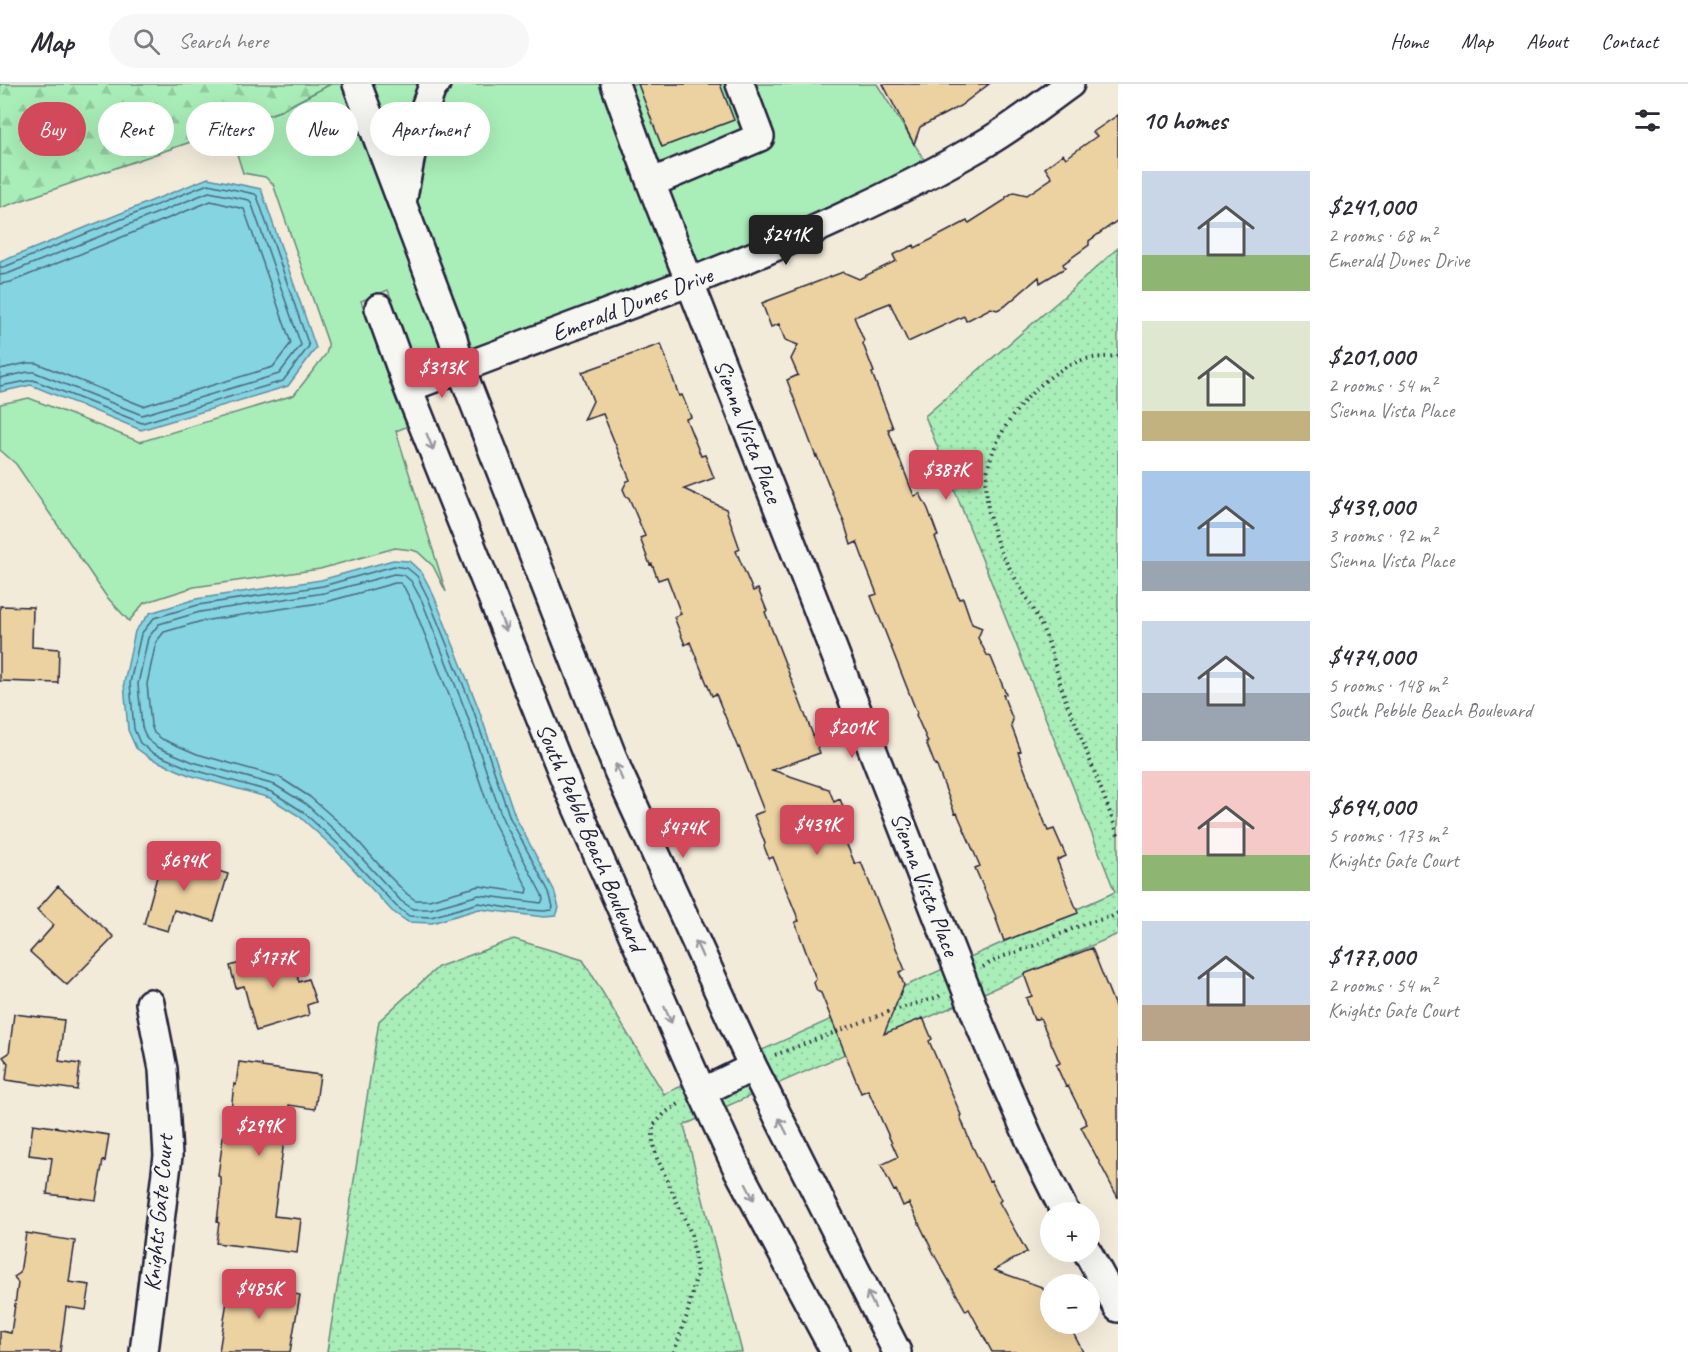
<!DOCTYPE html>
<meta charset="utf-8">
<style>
body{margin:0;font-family:Caveat,sans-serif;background:#f7f7f7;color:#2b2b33;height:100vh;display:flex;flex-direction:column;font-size:22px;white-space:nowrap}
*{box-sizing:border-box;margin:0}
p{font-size:20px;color:#7c7c81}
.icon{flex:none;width:33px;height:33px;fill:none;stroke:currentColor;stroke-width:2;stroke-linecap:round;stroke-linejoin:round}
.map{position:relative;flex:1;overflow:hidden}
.panel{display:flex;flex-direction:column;background:#fff;width:570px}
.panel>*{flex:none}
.top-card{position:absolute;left:18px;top:18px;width:570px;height:54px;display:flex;gap:12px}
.fabs{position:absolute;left:1040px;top:1118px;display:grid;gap:12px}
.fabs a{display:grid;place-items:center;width:60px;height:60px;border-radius:50%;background:#fff;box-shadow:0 6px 24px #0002;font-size:30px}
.price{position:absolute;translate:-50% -51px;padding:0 14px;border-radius:6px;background:#d1495b;color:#fff;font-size:20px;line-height:39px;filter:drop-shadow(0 2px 3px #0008)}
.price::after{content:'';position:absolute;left:50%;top:36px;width:18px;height:14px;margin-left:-9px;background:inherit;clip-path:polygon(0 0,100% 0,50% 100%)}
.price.selected{background:#222;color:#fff}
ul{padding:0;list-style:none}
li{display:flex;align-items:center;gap:18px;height:150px;padding:0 24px}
li span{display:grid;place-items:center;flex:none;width:168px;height:120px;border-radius:0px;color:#555}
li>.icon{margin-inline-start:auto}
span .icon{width:72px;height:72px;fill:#fffc;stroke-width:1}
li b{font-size:26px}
h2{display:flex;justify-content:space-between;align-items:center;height:72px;padding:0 24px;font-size:26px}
.tag{padding:0 21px;border-radius:27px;background:#fff;box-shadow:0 6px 24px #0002;font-size:21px;line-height:54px}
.tag.selected{background:#d1495b;color:#fff}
header{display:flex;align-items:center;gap:36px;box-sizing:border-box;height:84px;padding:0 30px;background:#fff;border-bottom:2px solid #e1e1e2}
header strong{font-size:28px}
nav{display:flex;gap:33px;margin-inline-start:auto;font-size:21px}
.search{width:420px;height:54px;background:#f7f7f7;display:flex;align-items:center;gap:15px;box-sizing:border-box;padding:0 21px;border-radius:33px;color:#7c7c81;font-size:22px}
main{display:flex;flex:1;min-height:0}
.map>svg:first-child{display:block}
.grass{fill:url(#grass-dots);stroke:#66887a;stroke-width:1.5}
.forest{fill:url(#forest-firs);stroke:#66887a;stroke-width:1.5}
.park{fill:#a9eeb8;stroke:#66887a;stroke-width:1.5}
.water{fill:#85d4e1;stroke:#5d8d9f;stroke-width:1.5}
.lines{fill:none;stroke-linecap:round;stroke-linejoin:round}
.shore{stroke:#4a697d;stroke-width:1.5}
.building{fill:#ecd2a1;stroke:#22223b;stroke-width:1.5}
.minor-casing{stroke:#22223b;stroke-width:32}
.path{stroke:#22223b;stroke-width:4;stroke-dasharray:1.5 4.5;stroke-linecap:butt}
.minor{stroke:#f6f6f2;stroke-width:27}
.oneway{stroke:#9797a0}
.labels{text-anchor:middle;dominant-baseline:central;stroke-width:5;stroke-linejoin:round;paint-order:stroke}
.street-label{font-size:24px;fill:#22223b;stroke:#f6f6f2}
</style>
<header>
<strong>Map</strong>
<div class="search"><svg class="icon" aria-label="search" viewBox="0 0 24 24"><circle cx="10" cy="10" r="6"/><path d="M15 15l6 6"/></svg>Search here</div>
<nav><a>Home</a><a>Map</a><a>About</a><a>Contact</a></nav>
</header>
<main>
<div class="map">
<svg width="1118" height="1268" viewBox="0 0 1118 1268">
<defs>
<pattern id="grass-dots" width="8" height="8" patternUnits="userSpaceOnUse" patternTransform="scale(1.5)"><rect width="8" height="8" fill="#a9eeb8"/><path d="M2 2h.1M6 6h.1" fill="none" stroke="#91cc9f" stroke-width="1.8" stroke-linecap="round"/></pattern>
<pattern id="forest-firs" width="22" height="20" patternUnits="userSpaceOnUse" patternTransform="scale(1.5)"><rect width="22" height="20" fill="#a9eeb8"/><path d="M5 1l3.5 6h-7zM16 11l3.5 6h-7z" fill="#91cc9f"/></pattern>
</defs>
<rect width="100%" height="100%" fill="#f3ebda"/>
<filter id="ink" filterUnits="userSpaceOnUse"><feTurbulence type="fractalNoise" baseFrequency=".0167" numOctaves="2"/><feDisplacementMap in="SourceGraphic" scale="12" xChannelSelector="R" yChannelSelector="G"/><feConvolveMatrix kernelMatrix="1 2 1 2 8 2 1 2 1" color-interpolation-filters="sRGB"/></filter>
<g filter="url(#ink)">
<path class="grass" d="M1118,164V850L684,1041L742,1268H327L379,937L438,883L514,855L583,876L664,1010L1115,808L925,332L1061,215Z"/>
<path class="forest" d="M0,0H331L280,27L0,124Z"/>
<path class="park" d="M331,0H877L925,77C848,118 767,153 686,186L417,286L388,206L361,217L398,321L400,322L408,342L396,347L446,508L433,482L418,468L412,466L395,464L320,485L194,503L144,519L129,537L106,512L16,380L0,366V320L29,314L140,358L294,311L326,270L328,263V259L273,100L265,93L243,89L229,45L280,27Z"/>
<path class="water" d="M208,94L261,105L316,264L288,302L141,346L31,301L0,308V178Z
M393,476L409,477L422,489L434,512L478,623L515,732L554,806L559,824L556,832L544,833L479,825L432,839L408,838L392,827L334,764L299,732L270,714L189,691L150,674L136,664L128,646L124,599L135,547L150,529L196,515L321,496Z"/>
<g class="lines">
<path class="shore" d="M0,183H4L208,100L255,110L257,112L309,262L283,297L142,339L33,296L0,302
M0,191L7,190L209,108L249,116L251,118L301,261L279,290L142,331L34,288H28L0,294
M0,200L11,198L211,117L244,125L291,259L273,283L143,322L36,279H27L0,285
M394,482L407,484L417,492L428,514L473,625L510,734L549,808L553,823L551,826L544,827L515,825L479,819L431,833L409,832L396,822L338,760L302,727L272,708L191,685L153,669L140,659L134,645L130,599L141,550L154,534L198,521L323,502Z
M394,490L404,491L411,497L422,517L466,628L503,736L542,811L543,816L541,819L479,811L430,825H413L401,817L343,754L306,720L275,701L193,678L157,663L147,655L142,643L138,600L148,554L159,540L200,528L324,509Z
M395,499H400L404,503L413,521L457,631L494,739L528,805L527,809L479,802L429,816H415L407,810L388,791L350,748L310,713L279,693L197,670L162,655L154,649L151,641L147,600L156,558L164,548L202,537L326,518Z"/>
</g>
<path class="building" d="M638,0H720L734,36L662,63Z
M883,0H989L960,22L920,43L914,60Z
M1118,31V136L1089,157V161L1063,180L1065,184L1040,199L1039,193L1005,222L997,226L991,224L966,237L964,232L908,258L890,219L854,233L864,257L863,260L874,288L872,289L893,344L888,345L914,412L920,410L928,425L938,452L935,453L959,515L963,514L972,540L982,544L978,554L987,571L991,573L1006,610L1003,611L1013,636L1011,641L1021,667L1018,668L1048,747L1054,745L1066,772L1057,776L1078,829L1004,857L996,835H997L975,784L980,782L957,729L955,730L936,680L935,681L926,658H928L916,631L917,629L871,512L877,510L864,477L857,458L851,461L844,438L817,372L816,373L787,296L798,291L791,275L798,261L785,256L779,240L771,243L762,219L843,188L859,195L896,177L893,171L914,161L915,164L967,137L969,139L1005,116L1006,113L1014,108L1027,111L1052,94L1045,84L1063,70L1066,74L1097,52L1093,48Z
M661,260L679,312L682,311L691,333L686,335L701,372L705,371L714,394L684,405L726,425L740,465L736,467L753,507L758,505L767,527L765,528L820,669L772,686L829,705L834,718L840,715L849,738L839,742L855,780L861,778L905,886L899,888L904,901L884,950L923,934L932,955L929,957L961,1031L960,1032L969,1055L989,1097L991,1096L1001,1116L999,1118L1027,1168L994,1186L1042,1203L1050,1218V1239H1068L1083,1268H992L969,1225L966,1227L936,1174L909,1119L903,1122L896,1106L894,1107L881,1081L898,1073L868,1006L861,1009L821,909L817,907L814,899L816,895L795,838L799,837L773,773L769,775L764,762L765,759L754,731L764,727L739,663L738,664L716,610L712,612L690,558L685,561L674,533L681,530L667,493L658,496L652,480L650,481L640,454L645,452L629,414L626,412L623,405L627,397L630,396L603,330L584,336L593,317L582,288Z
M0,522L33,523L32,563L59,565L58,599L0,597Z
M163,771L179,775L186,772L189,778L228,790L214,837L174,826L168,847L144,840Z
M58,802L114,853L67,901L30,868L54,841L37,826Z
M289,864L299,898L308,895L316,918L307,921L309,931L256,947L244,902L236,904L230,882Z
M1092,864L1118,930V1114L1081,1043L1087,1040L1068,1002L1066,1003L1056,981L1060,979L1040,934L1034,936L1026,914L1032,912L1024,890Z
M14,930L64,936L59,977L80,980L77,1006L6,996L8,979L3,973L9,969Z
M239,978L262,981V983L320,991L315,1025L289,1021L280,1086L274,1132L301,1135L297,1169L216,1159L219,1139L217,1138L221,1104V1093L218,1092L224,1046H227L229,1034L230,1035L234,1000L236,1001Z
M33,1040L109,1051L105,1077L103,1076L96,1116L47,1110L52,1074L29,1071Z
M26,1149L75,1157L69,1198L90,1201L86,1226L66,1223L60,1268H0V1247L11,1249L18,1199L14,1193L20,1189Z
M230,1198L300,1211L290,1268H219Z"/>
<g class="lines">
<g class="minor-casing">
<path id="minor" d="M357,0L453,254L461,285L618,687L753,983L897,1268
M615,0L651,99L982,946L1036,1070L1065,1128
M651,99L760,53L740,0
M402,119L414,54L432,4L436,0
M379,224L408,304L570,708L702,1008L738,1086L835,1268
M408,304L690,198C790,158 891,114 984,60C1014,43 1042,20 1070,0
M702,1008L753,983
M1087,1167L1118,1224
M144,1268L168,1072L163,985L150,919"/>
</g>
<path class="path" d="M1118,272C1107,273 1097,273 1086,275C1042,286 993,345 987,390C985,410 988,430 994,449C1005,485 1031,515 1045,550C1053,570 1057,591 1064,611C1067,621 1072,631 1076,640C1090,677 1105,714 1118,751
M983,883L1001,873L1031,863L1086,839L1111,833L1118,829
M775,971L891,927L938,913L942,910
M674,1268L687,1231L697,1188L691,1149L657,1074L653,1060V1042L666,1028L679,1020"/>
<use href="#minor" class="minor"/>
</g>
<defs><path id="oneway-shaft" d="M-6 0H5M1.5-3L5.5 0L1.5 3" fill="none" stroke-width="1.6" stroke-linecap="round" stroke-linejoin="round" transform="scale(1.5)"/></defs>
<g class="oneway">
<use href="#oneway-shaft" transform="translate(430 358) rotate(68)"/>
<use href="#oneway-shaft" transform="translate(503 539) rotate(68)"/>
<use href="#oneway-shaft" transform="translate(619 688) rotate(-113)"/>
<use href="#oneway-shaft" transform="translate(699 865) rotate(-114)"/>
<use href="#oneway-shaft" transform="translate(668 931) rotate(66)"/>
<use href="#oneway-shaft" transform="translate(783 1042) rotate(-117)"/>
<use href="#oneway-shaft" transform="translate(750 1108) rotate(63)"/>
<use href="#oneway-shaft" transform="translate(871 1216) rotate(-117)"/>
</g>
</g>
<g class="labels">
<g class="street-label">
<text transform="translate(632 220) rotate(-21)">Emerald Dunes Drive</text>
<text transform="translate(748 347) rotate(69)">Sienna Vista Place</text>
<text transform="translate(591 753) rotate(67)">South Pebble Beach Boulevard</text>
<text transform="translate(925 800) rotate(69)">Sienna Vista Place</text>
<text transform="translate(158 1129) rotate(-85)">Knights Gate Court</text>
</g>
</g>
</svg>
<div class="fabs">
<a>+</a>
<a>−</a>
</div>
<b class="price selected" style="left:786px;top:182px">$241K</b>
<b class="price" style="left:442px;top:315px">$313K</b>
<b class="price" style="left:946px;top:417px">$387K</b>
<b class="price" style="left:852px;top:675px">$201K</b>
<b class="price" style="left:817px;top:772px">$439K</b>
<b class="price" style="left:683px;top:775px">$474K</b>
<b class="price" style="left:184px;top:808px">$694K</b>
<b class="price" style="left:273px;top:905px">$177K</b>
<b class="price" style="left:259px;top:1073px">$299K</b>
<b class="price" style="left:259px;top:1236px">$485K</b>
<div class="top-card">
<a class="tag selected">Buy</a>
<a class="tag">Rent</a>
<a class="tag">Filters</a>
<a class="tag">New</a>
<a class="tag">Apartment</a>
</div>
</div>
<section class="panel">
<h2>10 homes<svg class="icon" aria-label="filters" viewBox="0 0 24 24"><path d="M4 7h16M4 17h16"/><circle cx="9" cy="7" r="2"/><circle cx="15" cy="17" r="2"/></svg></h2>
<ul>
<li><span style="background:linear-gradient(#c9d6e8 70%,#8fb573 0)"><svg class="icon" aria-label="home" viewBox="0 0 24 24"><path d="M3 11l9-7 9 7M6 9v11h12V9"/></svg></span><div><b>$241,000</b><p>2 rooms · 68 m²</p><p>Emerald Dunes Drive</p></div></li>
<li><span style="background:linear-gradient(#dfe7d0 75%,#c2b280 0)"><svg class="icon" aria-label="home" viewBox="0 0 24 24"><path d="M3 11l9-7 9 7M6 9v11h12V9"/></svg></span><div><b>$201,000</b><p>2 rooms · 54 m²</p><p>Sienna Vista Place</p></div></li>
<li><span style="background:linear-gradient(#a9c7e8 75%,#9aa5b1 0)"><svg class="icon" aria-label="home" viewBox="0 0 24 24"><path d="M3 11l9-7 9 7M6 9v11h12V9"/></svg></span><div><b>$439,000</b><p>3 rooms · 92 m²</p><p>Sienna Vista Place</p></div></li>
<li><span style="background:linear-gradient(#c9d6e8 60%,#9aa5b1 0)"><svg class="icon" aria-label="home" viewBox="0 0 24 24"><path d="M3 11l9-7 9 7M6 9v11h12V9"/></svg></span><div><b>$474,000</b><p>5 rooms · 148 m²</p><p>South Pebble Beach Boulevard</p></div></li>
<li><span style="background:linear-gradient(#f6c9c9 70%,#8fb573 0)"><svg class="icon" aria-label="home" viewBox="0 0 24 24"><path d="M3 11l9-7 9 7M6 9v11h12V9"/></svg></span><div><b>$694,000</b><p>5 rooms · 173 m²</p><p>Knights Gate Court</p></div></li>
<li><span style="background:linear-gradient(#c9d6e8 70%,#b9a48a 0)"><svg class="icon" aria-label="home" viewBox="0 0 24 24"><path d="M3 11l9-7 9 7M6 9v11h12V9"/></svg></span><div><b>$177,000</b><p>2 rooms · 54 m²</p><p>Knights Gate Court</p></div></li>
</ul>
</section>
</main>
